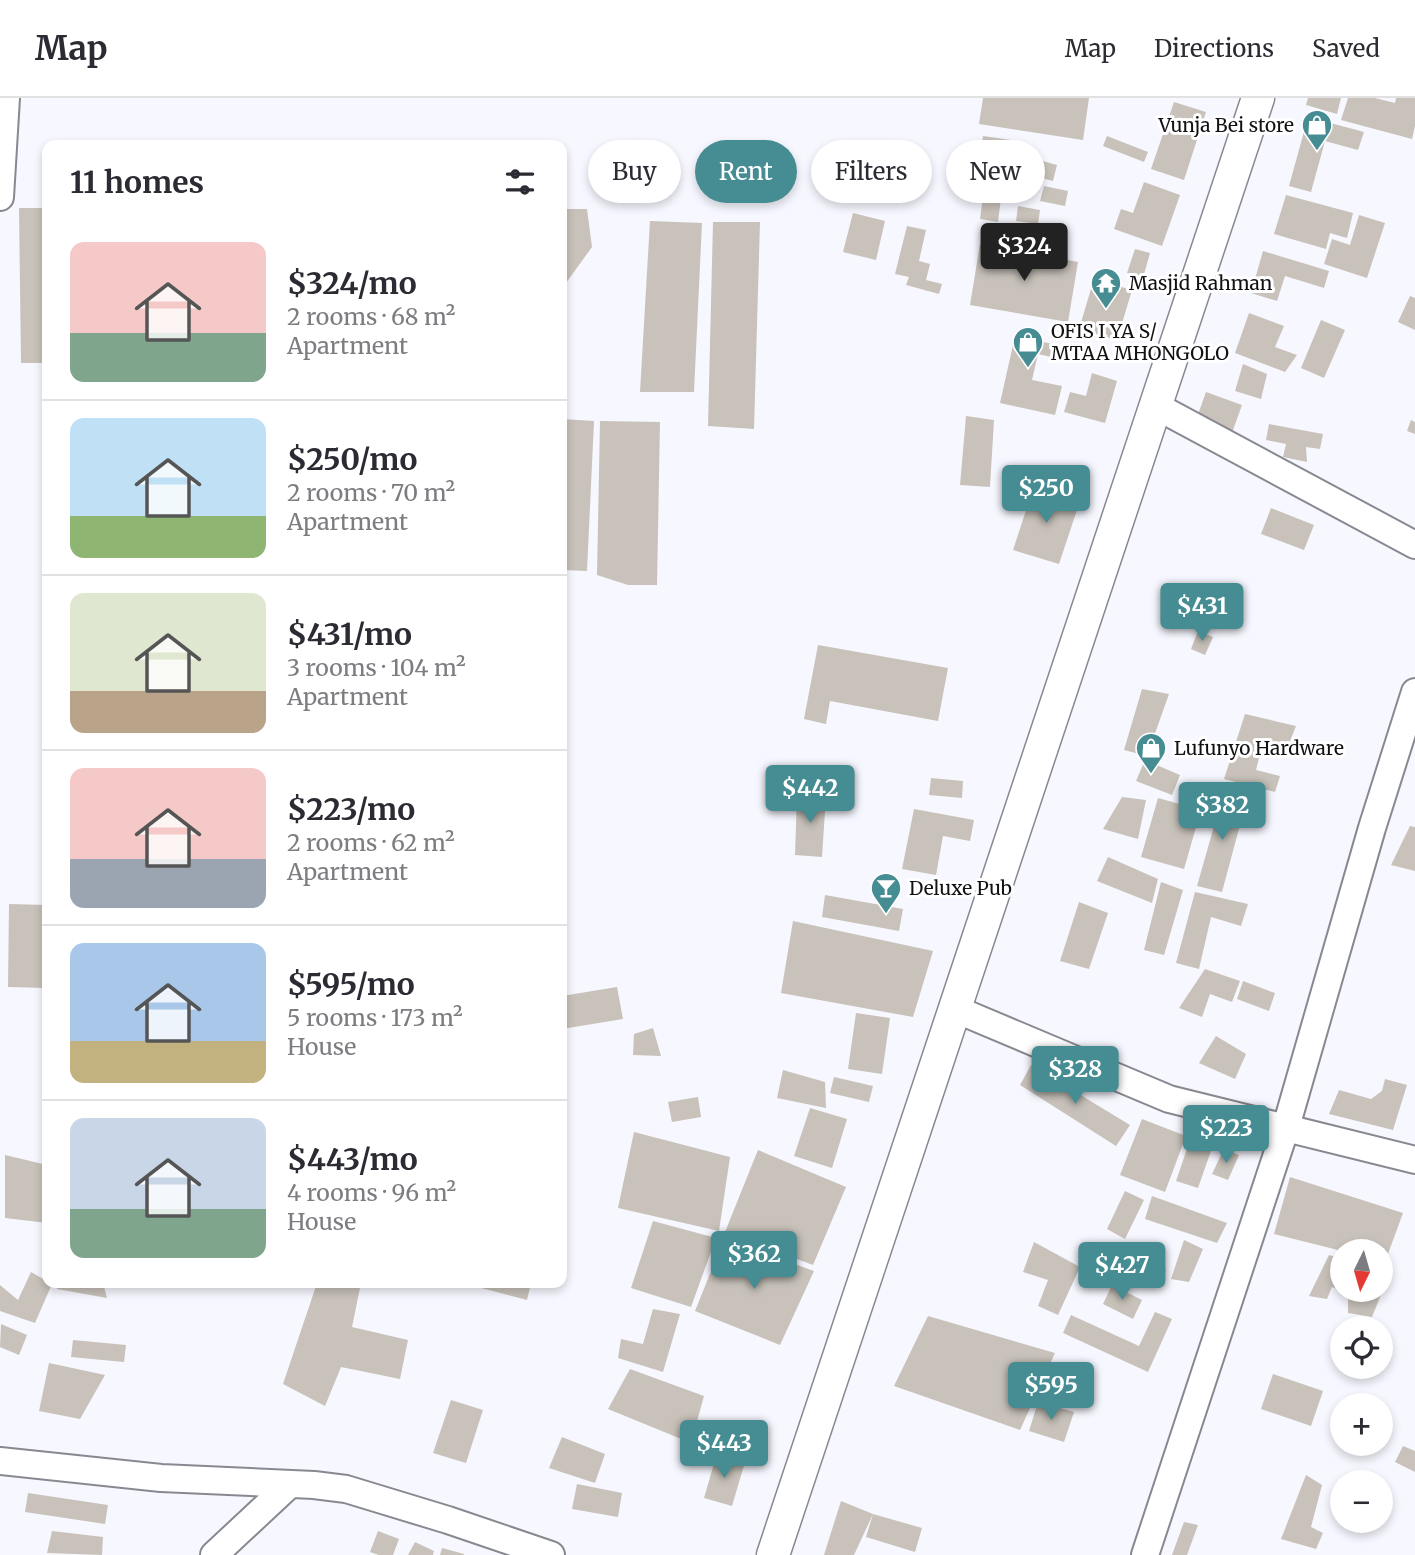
<!DOCTYPE html>
<meta charset="utf-8">
<style>
body{margin:0;font-family:Merriweather,serif;background:#f7f7f7;color:#2b2b33;height:100vh;display:flex;flex-direction:column;font-size:26px;white-space:nowrap}
*{box-sizing:border-box;margin:0}
p{font-size:23px;color:#7c7c81}
.icon{flex:none;width:38px;height:38px;fill:none;stroke:currentColor;stroke-width:2;stroke-linecap:round;stroke-linejoin:round}
.map{position:relative;flex:1;overflow:hidden}
.sheet{position:absolute;left:42px;top:42px;width:525px;height:1148px;display:flex;flex-direction:column;background:#fff;border-radius:14px;box-shadow:0 4px 10px #0003}
.sheet>*{flex:none}
.banner{position:absolute;left:588px;top:42px;width:665px;height:63px;display:flex;gap:14px}
.needle{width:46px;rotate:185deg}
.controls{position:absolute;left:1330px;top:1141px;display:grid;gap:14px}
.controls a{display:grid;place-items:center;width:63px;height:63px;border-radius:50%;background:#fff;box-shadow:0 4px 10px #0003;font-size:35px}
.price{position:absolute;translate:-50% -60px;padding:0 16px;border-radius:7px;background:#458c93;color:#fff;font-size:23px;line-height:46px;filter:drop-shadow(0 2px 4px #0008)}
.price::after{content:'';position:absolute;left:50%;top:42px;width:21px;height:16px;margin-left:-10px;background:inherit;clip-path:polygon(0 0,100% 0,50% 100%)}
.price.selected{background:#222;color:#fff}
ul{padding:0;list-style:none}
li{display:flex;align-items:center;gap:21px;height:175px;padding:0 28px}
li+li{border-top:2px solid #e1e1e2}
li span{display:grid;place-items:center;flex:none;width:196px;height:140px;border-radius:14px;color:#555}
li>.icon{margin-inline-start:auto}
span .icon{width:84px;height:84px;fill:#fffc;stroke-width:1}
li b{font-size:30px}
h2{display:flex;justify-content:space-between;align-items:center;height:84px;padding:0 28px;font-size:30px}
.chip{padding:0 24px;border-radius:32px;background:#fff;box-shadow:0 4px 10px #0003;font-size:24px;line-height:63px}
.chip.selected{background:#458c93;color:#fff}
header{display:flex;align-items:center;gap:42px;box-sizing:border-box;height:98px;padding:0 35px;background:#fff;border-bottom:2px solid #e1e1e2}
header strong{font-size:33px}
nav{display:flex;gap:38px;margin-inline-start:auto;font-size:24px}
.map>svg:first-child{display:block}
.building{fill:#c8c2ba}
.lines{fill:none;stroke-linecap:round;stroke-linejoin:round}
.minor-casing{stroke:#888891;stroke-width:30}
.tertiary-casing{stroke:#888891;stroke-width:35}
.minor{stroke:#fff;stroke-width:26}
.tertiary{stroke:#fff;stroke-width:32}
.labels{text-anchor:middle;dominant-baseline:central;stroke-width:6;stroke-linejoin:round;paint-order:stroke}
.poi-label{font-size:19px;fill:#111114;stroke:#fff;text-anchor:start}
</style>
<header>
<strong>Map</strong>
<nav><a>Map</a><a>Directions</a><a>Saved</a></nav>
</header>
<div class="map">
<svg width="1415" height="1457" viewBox="0 0 1415 1457">
<rect width="100%" height="100%" fill="#f7f7ff"/>
<path class="building" d="M983,0H1089L1083,42L979,26Z
M1308,0H1341L1337,16L1306,7Z
M1348,0H1375L1395,5L1396,0H1415V28L1412,41L1341,22Z
M1174,4L1206,14L1184,82L1151,71Z
M1308,19L1364,34L1358,52L1325,43L1311,94L1289,88Z
M983,38L1011,42L1009,63L980,59Z
M1107,38L1148,54L1144,64L1103,48Z
M1035,61L1057,67L1053,83L1030,77Z
M1144,84L1180,97L1162,148L1114,131L1121,111L1133,115Z
M1044,88L1068,93L1065,108L1040,103Z
M1286,97L1353,115L1347,140L1330,135L1326,151L1274,136Z
M983,98L1001,100L998,124L980,121Z
M1018,108L1040,112L1038,126L1016,123Z
M19,110H47V265H21Z
M562,111H587L592,149L566,185H562Z
M853,115L885,123L876,162L843,154Z
M1359,117L1385,125L1367,180L1324,166L1332,141L1350,147Z
M650,123L702,125L694,294H640Z
M713,124H760L754,331L708,328Z
M907,128L926,132L919,163L930,166L926,182L942,186L939,196L906,187L909,179L895,176Z
M980,146L1078,164L1068,224L970,207Z
M1135,151L1150,155L1143,180L1127,175Z
M1263,153L1329,173L1324,190L1285,178L1277,203L1251,195Z
M1094,181L1132,192L1117,242L1079,231Z
M1410,198L1415,200V232L1398,224Z
M1249,215L1284,228L1275,249L1297,257L1285,274L1235,255Z
M1321,222L1345,232L1324,280L1301,270Z
M1015,238L1067,249L1064,262L1038,256L1032,282L1062,288L1055,317L1000,305Z
M1243,266L1267,276L1261,301L1235,293Z
M1092,275L1117,283L1105,325L1064,314L1070,294L1086,298Z
M1206,294L1242,307L1232,335L1196,322Z
M966,318L994,322L990,389L960,387Z
M562,321L594,323L587,473L562,472Z
M1411,322L1415,324V336L1407,333Z
M600,323L660,324L657,487H628L597,477Z
M1269,326L1323,336L1320,351L1306,349L1307,364L1283,359L1286,346L1266,342Z
M1034,388L1080,403L1059,466L1013,452Z
M1271,410L1314,427L1304,452L1261,436Z
M1198,533L1213,539L1205,557L1191,551Z
M818,547L948,570L938,623L830,603L826,626L804,621Z
M1142,591L1169,596L1147,658L1124,652Z
M1245,616L1296,628L1285,656L1262,648L1256,672L1280,678L1275,694L1224,681Z
M1145,662L1180,677L1172,697L1136,683Z
M931,680L963,683L962,700L929,697Z
M1224,693L1247,701L1222,794L1197,788Z
M797,697L826,698L822,759L795,757Z
M1122,699L1146,702L1138,741L1103,731Z
M1158,700L1201,712L1184,771L1141,759Z
M914,711L974,722L970,743L943,738L936,777L902,771Z
M1410,728L1415,729V773L1391,767Z
M1108,759L1158,781L1152,805L1097,783Z
M1161,784L1183,792L1164,857L1144,852Z
M1195,794L1248,806L1241,828L1211,819L1199,871L1176,865Z
M825,797L903,811L899,833L822,819Z
M1079,804L1108,815L1089,871L1060,863Z
M9,806L47,807V890L8,889Z
M793,823L933,853L913,919L781,895Z
M1205,871L1240,883L1232,904L1210,896L1202,919L1179,910Z
M1243,883L1275,895L1269,913L1237,901Z
M617,889L623,921L562,931V898Z
M856,915L890,920L882,976L848,971Z
M653,930L661,958L633,957L634,936Z
M1216,938L1246,956L1235,981L1199,965Z
M1031,967L1130,1027L1116,1048L1020,987Z
M783,972L825,984L826,1010L777,1000Z
M834,979L873,988L869,1004L830,995Z
M1385,981L1407,987L1393,1032L1329,1016L1339,992L1371,1001L1382,993Z
M698,999L701,1019L672,1024L668,1004Z
M810,1010L847,1021L832,1070L794,1058Z
M1142,1021L1186,1038L1165,1094L1120,1077Z
M634,1034L730,1059L719,1133L618,1110Z
M1190,1042L1212,1050L1198,1090L1176,1083Z
M1224,1051L1239,1057L1228,1082L1212,1076Z
M758,1052L846,1089L813,1167L725,1134Z
M5,1057L47,1067V1125L5,1120Z
M1290,1079L1403,1115L1385,1164L1381,1163V1153H1342L1274,1136Z
M1125,1093L1144,1102L1125,1141L1107,1131Z
M1152,1098L1227,1125L1217,1145L1145,1121Z
M653,1123L716,1140L691,1209L631,1190Z
M724,1141L814,1173L780,1247L695,1213Z
M1184,1142L1203,1151L1189,1184L1171,1181Z
M1034,1144L1080,1169L1058,1217L1038,1208L1048,1182L1023,1174Z
M1329,1157L1342,1161V1192H1381V1172L1390,1174L1372,1219L1348,1215V1196L1332,1189L1327,1201L1309,1198Z
M1145,1165L1166,1172L1161,1186L1140,1179Z
M31,1174L52,1186L35,1225L0,1213V1187L18,1202Z
M58,1185H103L107,1200L57,1191Z
M317,1185H361L352,1229L408,1242L400,1281L341,1269L325,1308L283,1286Z
M462,1185H531L527,1202Z
M1112,1187L1142,1202L1133,1221L1103,1206Z
M653,1211L680,1216L663,1274L618,1260L621,1241L643,1246Z
M1155,1214L1172,1221L1148,1274L1063,1235L1071,1217L1139,1248Z
M928,1218L1055,1255L1020,1332L894,1288Z
M1,1226L27,1237L19,1257L0,1249Z
M1334,1237L1342,1240V1255L1330,1251Z
M73,1242L126,1247L124,1264L71,1259Z
M49,1265L105,1277L80,1321L39,1313Z
M630,1271L704,1298L691,1345L608,1311Z
M1273,1276L1323,1293L1311,1328L1261,1311Z
M451,1302L483,1312L466,1365L433,1355Z
M1038,1304L1074,1314L1064,1344L1029,1333Z
M562,1339L605,1356L595,1385L549,1370Z
M1403,1348L1415,1353V1374L1395,1364Z
M717,1355L745,1364L732,1408L704,1400Z
M1306,1377L1322,1387L1311,1429L1323,1435L1316,1451L1281,1441Z
M577,1386L622,1395L618,1419L572,1411Z
M28,1395L108,1407L105,1426L25,1414Z
M841,1403L873,1416L922,1430L915,1454L866,1439L873,1416L854,1457H824Z
M1184,1424L1198,1427L1187,1457H1172Z
M52,1433L103,1439L102,1457L47,1455Z
M378,1433L399,1441L393,1457H379L370,1454Z
M415,1444L434,1453L433,1457H408Z
M442,1450L464,1456V1457H440Z"/>
<g class="lines">
<g class="minor-casing">
<path id="minor" d="M0,99L6,0
M1156,308L1415,447
M955,911L1169,1001L1415,1062
M0,1363L161,1380L314,1387L346,1391L448,1422L551,1457
M214,1457L288,1388
M1145,1457L1286,1029L1372,730L1415,594"/>
</g>
<g class="tertiary-casing">
<path id="tertiary" d="M773,1457L1258,0"/>
</g>
<use href="#minor" class="minor"/>
<use href="#tertiary" class="tertiary"/>
</g>
<defs>
<g id="shop-pin" transform="scale(1.575)"><path d="M0 17L-7.5 6A9.5 9.5 0 1 1 7.5 6Z" fill="#458c93" stroke="#fff"/><path d="M-5-2.5h2.3a2.7 3.5 0 0 1 5.4 0H5L5.5 6h-11ZM-1.5-2.5h3a1.5 2.3 0 0 0-3 0Z" fill="#fff"/></g>
<g id="temple-pin" transform="scale(1.575)"><path d="M0 17L-7.5 6A9.5 9.5 0 1 1 7.5 6Z" fill="#458c93" stroke="#fff"/><path d="M0-6L5-2H3V0L6.5 2.5H4V6H1.5V3h-3V6H-4V2.5H-6.5L-3 0V-2H-5Z" fill="#fff"/></g>
<g id="bar-pin" transform="scale(1.575)"><path d="M0 17L-7.5 6A9.5 9.5 0 1 1 7.5 6Z" fill="#458c93" stroke="#fff"/><path d="M-6-5H6L.8 .8V4.5H3.5V6h-7V4.5H-.8V.8Z" fill="#fff"/></g>
</defs>
<g fill-rule="evenodd">
<use href="#shop-pin" x="1317" y="27"/>
<use href="#temple-pin" x="1106" y="185"/>
<use href="#shop-pin" x="1028" y="244"/>
<use href="#shop-pin" x="1151" y="650"/>
<use href="#bar-pin" x="886" y="790"/>
</g>
<g class="labels">
<g class="poi-label">
<text x="1294" y="27" text-anchor="end">Vunja Bei store</text>
<text x="1129" y="185">Masjid Rahman</text>
<text x="1051" y="233">OFIS I YA S/<tspan x="1051" dy="22">MTAA MHONGOLO</tspan></text>
<text x="1174" y="650">Lufunyo Hardware</text>
<text x="909" y="790">Deluxe Pub</text>
</g>
</g>
</svg>
<div class="controls">
<a><svg class="needle" viewBox="-14 -14 28 28"><path d="M0-13l5 13h-10z" fill="#e53935"/><path d="M0 13l5-13h-10z" fill="#7c7c81"/></svg></a>
<a><svg class="icon" aria-label="locate" viewBox="0 0 24 24"><circle cx="12" cy="12" r="6"/><path d="M12 2v4M12 18v4M2 12h4M18 12h4"/></svg></a>
<a>+</a>
<a>−</a>
</div>
<b class="price selected" style="left:1024px;top:185px">$324</b>
<b class="price" style="left:1046px;top:427px">$250</b>
<b class="price" style="left:1202px;top:545px">$431</b>
<b class="price" style="left:810px;top:727px">$442</b>
<b class="price" style="left:1222px;top:744px">$382</b>
<b class="price" style="left:1075px;top:1008px">$328</b>
<b class="price" style="left:1226px;top:1067px">$223</b>
<b class="price" style="left:754px;top:1193px">$362</b>
<b class="price" style="left:1122px;top:1204px">$427</b>
<b class="price" style="left:1051px;top:1324px">$595</b>
<b class="price" style="left:724px;top:1382px">$443</b>
<div class="banner">
<a class="chip">Buy</a>
<a class="chip selected">Rent</a>
<a class="chip">Filters</a>
<a class="chip">New</a>
</div>
<section class="sheet">
<h2>11 homes<svg class="icon" aria-label="filters" viewBox="0 0 24 24"><path d="M4 7h16M4 17h16"/><circle cx="9" cy="7" r="2"/><circle cx="15" cy="17" r="2"/></svg></h2>
<ul>
<li><span style="background:linear-gradient(#f6c9c9 65%,#7fa58c 0)"><svg class="icon" aria-label="home" viewBox="0 0 24 24"><path d="M3 11l9-7 9 7M6 9v11h12V9"/></svg></span><div><b>$324/mo</b><p>2 rooms · 68 m²</p><p>Apartment</p></div></li>
<li><span style="background:linear-gradient(#bfe0f5 70%,#8fb573 0)"><svg class="icon" aria-label="home" viewBox="0 0 24 24"><path d="M3 11l9-7 9 7M6 9v11h12V9"/></svg></span><div><b>$250/mo</b><p>2 rooms · 70 m²</p><p>Apartment</p></div></li>
<li><span style="background:linear-gradient(#dfe7d0 70%,#b9a48a 0)"><svg class="icon" aria-label="home" viewBox="0 0 24 24"><path d="M3 11l9-7 9 7M6 9v11h12V9"/></svg></span><div><b>$431/mo</b><p>3 rooms · 104 m²</p><p>Apartment</p></div></li>
<li><span style="background:linear-gradient(#f6c9c9 65%,#9aa5b1 0)"><svg class="icon" aria-label="home" viewBox="0 0 24 24"><path d="M3 11l9-7 9 7M6 9v11h12V9"/></svg></span><div><b>$223/mo</b><p>2 rooms · 62 m²</p><p>Apartment</p></div></li>
<li><span style="background:linear-gradient(#a9c7e8 70%,#c2b280 0)"><svg class="icon" aria-label="home" viewBox="0 0 24 24"><path d="M3 11l9-7 9 7M6 9v11h12V9"/></svg></span><div><b>$595/mo</b><p>5 rooms · 173 m²</p><p>House</p></div></li>
<li><span style="background:linear-gradient(#c9d6e8 65%,#7fa58c 0)"><svg class="icon" aria-label="home" viewBox="0 0 24 24"><path d="M3 11l9-7 9 7M6 9v11h12V9"/></svg></span><div><b>$443/mo</b><p>4 rooms · 96 m²</p><p>House</p></div></li>
</ul>
</section>
</div>
